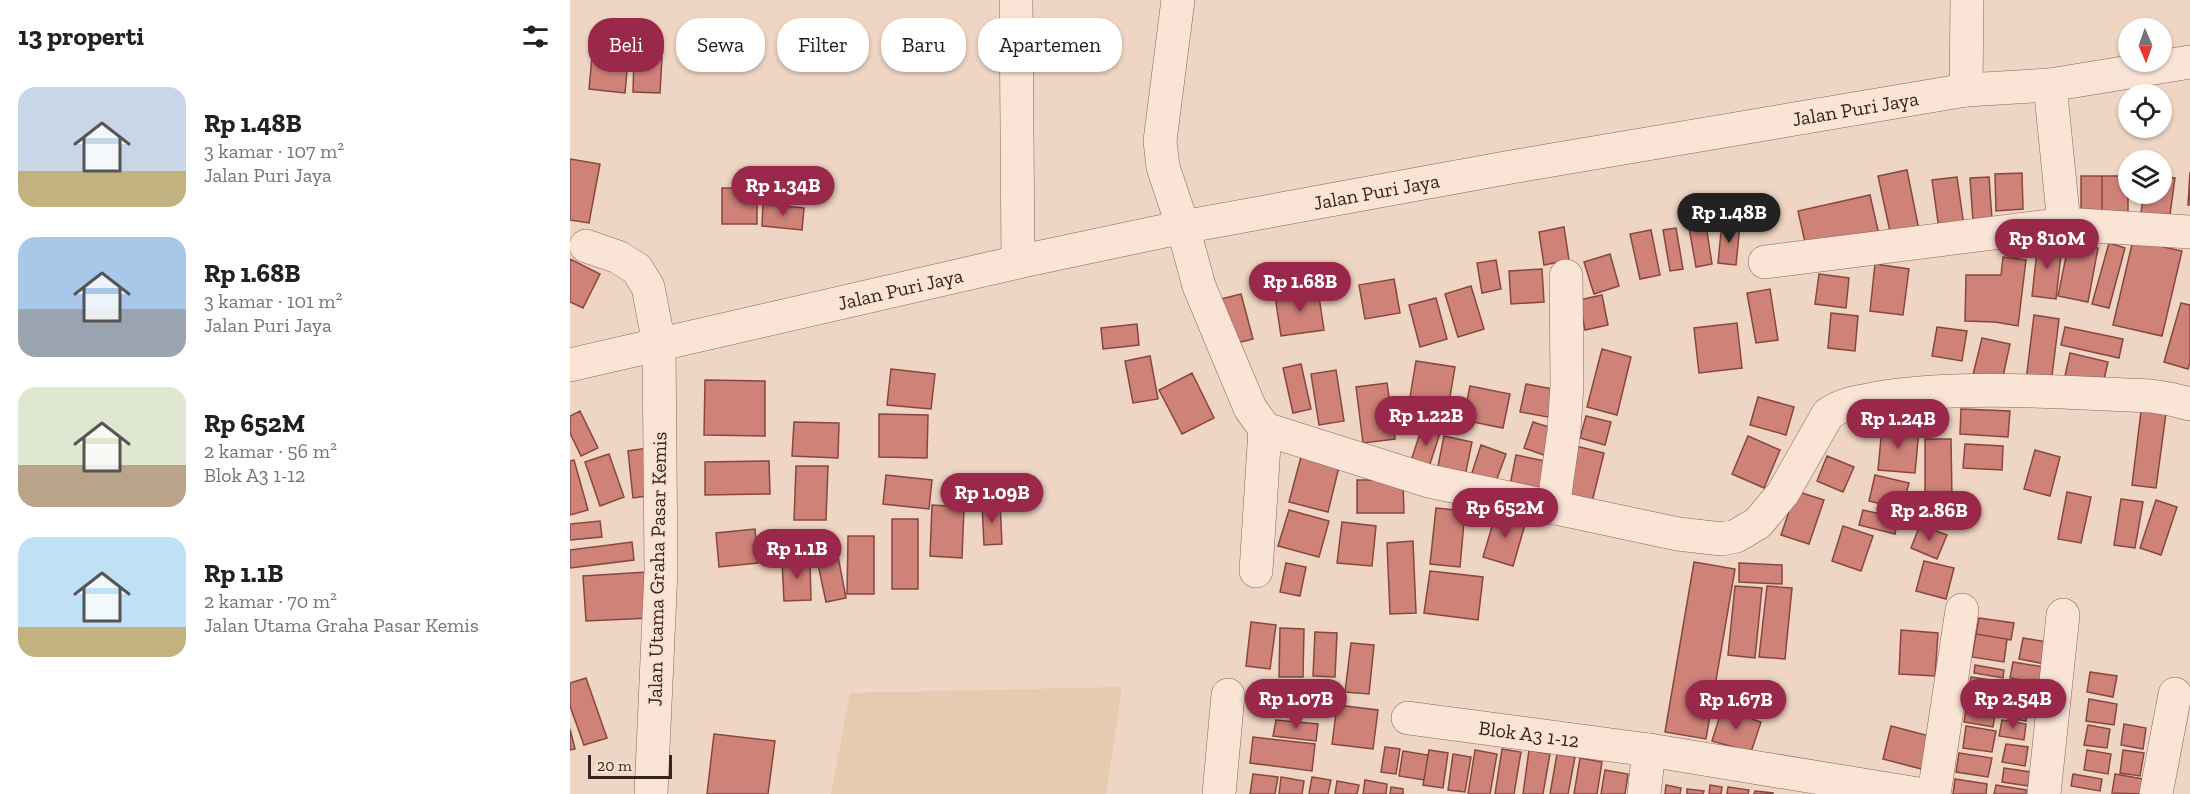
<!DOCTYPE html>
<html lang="id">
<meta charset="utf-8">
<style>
body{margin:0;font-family:"Zilla Slab",serif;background:#f6f6f6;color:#202124;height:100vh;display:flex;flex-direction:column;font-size:22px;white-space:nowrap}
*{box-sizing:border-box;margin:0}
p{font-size:20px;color:#757577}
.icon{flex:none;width:33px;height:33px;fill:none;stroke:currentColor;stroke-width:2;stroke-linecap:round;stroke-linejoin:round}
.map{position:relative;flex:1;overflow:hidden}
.drawer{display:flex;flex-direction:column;background:#fff;width:570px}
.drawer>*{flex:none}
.guide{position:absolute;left:18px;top:18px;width:570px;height:54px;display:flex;gap:12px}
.needle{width:39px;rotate:178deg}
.fabs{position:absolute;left:1548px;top:18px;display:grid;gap:12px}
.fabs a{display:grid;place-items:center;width:54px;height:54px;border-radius:50%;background:#fff;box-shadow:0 2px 4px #0004;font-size:30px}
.scale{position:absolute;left:18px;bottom:15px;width:84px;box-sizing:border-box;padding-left:6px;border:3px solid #39231e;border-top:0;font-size:16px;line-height:21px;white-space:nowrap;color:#39231e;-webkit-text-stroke:4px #f6e1d3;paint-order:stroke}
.price{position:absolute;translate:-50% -51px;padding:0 14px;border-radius:21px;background:#9a284b;color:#fff;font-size:20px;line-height:39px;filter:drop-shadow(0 2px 3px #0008)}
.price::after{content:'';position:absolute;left:50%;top:36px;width:18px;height:14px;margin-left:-9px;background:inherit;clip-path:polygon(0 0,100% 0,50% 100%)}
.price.active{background:#222;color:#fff}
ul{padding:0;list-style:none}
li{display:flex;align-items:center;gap:18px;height:150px;padding:0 18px}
li span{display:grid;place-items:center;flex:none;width:168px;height:120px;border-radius:18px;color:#555}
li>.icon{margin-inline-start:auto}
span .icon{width:72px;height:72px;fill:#fffc;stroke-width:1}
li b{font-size:26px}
h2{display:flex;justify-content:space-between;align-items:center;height:72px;padding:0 18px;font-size:26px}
.pill{padding:0 21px;border-radius:24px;background:#fff;box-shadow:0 2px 4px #0004;font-size:21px;line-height:54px}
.pill.active{background:#9a284b;color:#fff}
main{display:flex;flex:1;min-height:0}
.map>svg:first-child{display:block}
.farmland{fill:#e5ccb0}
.building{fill:#ce8278;stroke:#89463f;stroke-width:1.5}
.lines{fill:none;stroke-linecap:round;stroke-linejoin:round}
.minor-casing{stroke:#8a6459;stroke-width:34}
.minor{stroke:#f9e4d6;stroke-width:33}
.labels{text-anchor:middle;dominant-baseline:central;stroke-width:5;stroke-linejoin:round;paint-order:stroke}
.street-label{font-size:20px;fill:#39231e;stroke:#f6e1d3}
</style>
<main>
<section class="drawer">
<h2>13 properti<svg class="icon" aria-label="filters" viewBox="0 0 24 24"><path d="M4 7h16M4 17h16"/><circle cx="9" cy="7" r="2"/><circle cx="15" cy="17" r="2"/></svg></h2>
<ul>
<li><span style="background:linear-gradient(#c9d6e8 70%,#c2b280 0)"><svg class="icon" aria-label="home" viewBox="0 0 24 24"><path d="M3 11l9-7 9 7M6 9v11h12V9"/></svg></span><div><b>Rp 1.48B</b><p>3 kamar · 107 m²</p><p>Jalan Puri Jaya</p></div></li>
<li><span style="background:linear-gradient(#a9c7e8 60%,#9aa5b1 0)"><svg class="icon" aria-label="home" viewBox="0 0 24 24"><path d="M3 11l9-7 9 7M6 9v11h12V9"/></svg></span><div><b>Rp 1.68B</b><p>3 kamar · 101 m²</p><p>Jalan Puri Jaya</p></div></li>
<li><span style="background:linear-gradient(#dfe7d0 65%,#b9a48a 0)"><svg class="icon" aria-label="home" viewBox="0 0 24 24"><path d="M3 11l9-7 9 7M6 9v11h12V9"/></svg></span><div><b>Rp 652M</b><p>2 kamar · 56 m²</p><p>Blok A3 1-12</p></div></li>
<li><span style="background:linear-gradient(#bfe0f5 75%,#c2b280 0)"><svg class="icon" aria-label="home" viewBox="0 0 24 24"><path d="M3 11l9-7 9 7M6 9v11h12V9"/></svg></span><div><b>Rp 1.1B</b><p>2 kamar · 70 m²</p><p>Jalan Utama Graha Pasar Kemis</p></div></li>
</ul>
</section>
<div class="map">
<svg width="1620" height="794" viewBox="0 0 1620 794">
<rect width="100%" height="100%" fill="#efd5c3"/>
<path class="farmland" d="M552,687L536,794H261L280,693Z"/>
<path class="building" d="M23,46L59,49L55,93L19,89Z
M64,55L92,57L90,93L63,92Z
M0,159L30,164L19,223L0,220Z
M1337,170L1349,230L1321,236L1308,176Z
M1620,172V205H1618Z
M1452,173L1453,209L1426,211L1425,174Z
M1511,176H1532V213L1511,214Z
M1532,176H1558V213H1532Z
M1387,177L1394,226L1369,229L1362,180Z
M1419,177L1422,219L1403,221L1400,178Z
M1592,177L1605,178L1599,222L1570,218L1574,194H1592Z
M152,188H187V224H152Z
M1300,195L1309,235L1237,251L1228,211Z
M193,204L234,208L232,230L192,226Z
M1152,222L1170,224L1166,265L1148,263Z
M1136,225L1142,264L1126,267L1119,228Z
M994,227L999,260L974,265L969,232Z
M1106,228L1113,269L1100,271L1093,230Z
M1081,230L1090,275L1070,279L1060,234Z
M1563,240L1612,251L1592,336L1543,325Z
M1468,242L1492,245L1486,299L1462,296Z
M1499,242L1528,248L1518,302L1488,296Z
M1539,243L1555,248L1539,308L1522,304Z
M1040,254L1049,286L1024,294L1014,262Z
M1433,257L1456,260L1448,326L1425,322L1395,321L1396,275H1431Z
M0,259L30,274L13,308L0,302Z
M926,260L931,289L912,293L907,263Z
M1305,264L1339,269L1333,315L1300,311Z
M972,269L974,302L941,304L939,271Z
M1249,274L1279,278L1276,308L1245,304Z
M824,279L830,313L795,319L789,285Z
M901,286L914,329L888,337L875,294Z
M1200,289L1208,340L1186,343L1177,293Z
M748,290L754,330L711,336L705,296Z
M671,294L683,339L659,345L647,300Z
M1032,295L1038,325L1015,330L1009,300Z
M866,298L877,339L850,347L839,305Z
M1611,303L1620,305V363L1618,369L1594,362Z
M1261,313L1288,316L1285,351L1258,348Z
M1464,315L1489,319L1481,384L1456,380Z
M1167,323L1172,368L1129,373L1124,328Z
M567,324L569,345L533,349L531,328Z
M1367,327L1397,331L1392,361L1362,356Z
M1495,327L1553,339L1549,358L1491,345Z
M1412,338L1440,344L1432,381L1403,375Z
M1032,349L1061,357L1047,415L1017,407Z
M1500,353L1538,362L1533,384L1495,376Z
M580,356L588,399L563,403L555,361Z
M846,361L885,367L876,421L837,415Z
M731,364L741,409L723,413L713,368Z
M321,369L365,374L361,409L317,405Z
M766,370L774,421L749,425L741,374Z
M622,373L644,418L612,434L589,390Z
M135,380L195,381V436L134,435Z
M817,383L825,439L793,443L786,387Z
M956,384L994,391L989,419L950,412Z
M900,386L940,394L933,428L893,420Z
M1188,397L1224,407L1216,435L1180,425Z
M1572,403L1597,406L1586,488L1562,485Z
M1391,409L1440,411L1438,437L1390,434Z
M10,411L28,448L11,456L0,433V416Z
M309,414L358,415L357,458L309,457Z
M1016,416L1041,422L1035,445L1010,438Z
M224,422L269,423L268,458L222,456Z
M963,422L991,431L982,458L954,448Z
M853,424L871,430L858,470L840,464Z
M1312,427L1349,430L1345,473L1308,470Z
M874,436L902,442L894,481L866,476Z
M1178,436L1210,450L1194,488L1162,474Z
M1355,439H1381L1382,500H1355Z
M1395,444L1433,446L1432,470L1393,468Z
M911,445L936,454L924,487L900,479Z
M1002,445L1034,453L1021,506L989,498Z
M78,448L84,495L63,498L58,451Z
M1465,450L1490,457L1480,496L1454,489Z
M39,454L54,497L30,506L15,462Z
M946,455L985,463L980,492L940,485Z
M1257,456L1284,467L1273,492L1247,481Z
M731,457L769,467L758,512L719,502Z
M4,460L18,510L0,515V461Z
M199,461L200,494L135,495V462Z
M226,466H258L256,520H224Z
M316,475L362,480L359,509L313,504Z
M1305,475L1339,483L1332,509L1299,501Z
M787,480H833L834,513H787Z
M1226,491L1254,500L1239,544L1211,535Z
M1497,492L1521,497L1511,543L1488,539Z
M1551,499L1573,502L1565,548L1544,545Z
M1586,500L1607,507L1591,555L1570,548Z
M430,503L432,544L414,545L412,504Z
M362,505L394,507L392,558L360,556Z
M866,508L895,511L890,567L860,564Z
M719,510L759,521L749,557L708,546Z
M1293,510L1328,518L1325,534L1289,525Z
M926,513L956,521L943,566L913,557Z
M322,519H348V589H322Z
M30,521L32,537L0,540V524Z
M772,522L806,526L802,566L767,563Z
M1350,525L1377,535L1367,559L1341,548Z
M1273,526L1303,536L1291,571L1262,561Z
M185,529L188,563L149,567L146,533Z
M278,536H304V594H277Z
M843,541L846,613L820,614L817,543Z
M62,542L64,560L0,568V550Z
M266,546L276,598L256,602L245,550Z
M240,560L241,600L214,601L212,561Z
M1354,561L1384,568L1376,599L1346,591Z
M1124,562L1165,569L1136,739L1095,732Z
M716,563L736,567L730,596L710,592Z
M1169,563L1212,565V584L1169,582Z
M860,571L913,577L908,620L854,613Z
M77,572L80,618L16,621L13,576Z
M1165,586L1192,588L1185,658L1158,655Z
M1197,586L1222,588L1215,659L1189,657Z
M1409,618L1444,623L1441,640L1406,634Z
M681,622L706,625L700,669L676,666Z
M710,628L734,629L733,677H709Z
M1331,630L1368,633L1365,676L1329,674Z
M745,632L767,633L765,677L743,676Z
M1406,634L1437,639L1434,662L1402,657Z
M1453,638L1478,642L1475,664L1449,659Z
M781,643L804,645L799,694L775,692Z
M1443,662L1474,667L1471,683L1440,678Z
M1405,665L1434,670L1433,678L1404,673Z
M1520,672L1547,676L1543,697L1517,692Z
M1401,677L1427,681L1424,703L1397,699Z
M16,678L37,738L14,745L0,706V683Z
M713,680L756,690L750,716L707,706Z
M1439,682L1468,687L1465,706L1436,701Z
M1519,699L1547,704L1544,725L1516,721Z
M1397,704L1426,709L1423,727L1394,722Z
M1437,704L1458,708L1456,721L1434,717Z
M767,705L808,710L803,749L762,744Z
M1152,709L1191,722L1181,752L1142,741Z
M706,720L748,724L746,741L703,736Z
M1432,720L1456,724L1454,740L1429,736Z
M1554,724L1576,728L1573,749L1551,745Z
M1518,725L1540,729L1537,748L1514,745Z
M1321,726L1367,738L1359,771L1313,759Z
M1396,726L1426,731L1422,752L1393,748Z
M0,729L5,749L0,750Z
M144,734L205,741L198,794H137Z
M683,737L745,744L742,771L680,763Z
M1436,744L1458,747L1455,766L1432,762Z
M815,747L830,749L826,774L811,772Z
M932,749L951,752L944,794H925Z
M859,750L878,753L873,788L853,785Z
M905,750L927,754L920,794H898Z
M959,750L980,754L973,794H953Z
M1517,750L1541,754L1538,774L1514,770Z
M1553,750L1574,753L1570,776L1550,773Z
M833,751L858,755L854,780L829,776Z
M1389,753L1422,758L1418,777L1386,772Z
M883,754L901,757L895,792L878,790Z
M987,754L1005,757L998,794H980Z
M1010,758L1032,762L1027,794H1004Z
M1434,768L1460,772L1458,786L1432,782Z
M1035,770L1058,774L1055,794H1031Z
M683,774L708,777L705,794H680Z
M1503,774L1532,779L1530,791L1501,786Z
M1545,774L1574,779L1572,794L1542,793Z
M711,777L734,781L732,794H709Z
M742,777L761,780L758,794H739Z
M1385,779L1417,784L1416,794H1383Z
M795,780L817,784L816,794H793Z
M767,781L789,785L787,794H765Z
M1096,785L1111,788L1110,794H1095Z
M1140,785L1152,787L1151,794H1139Z
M1426,785L1456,790V794H1424Z
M821,787L833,789V794H820Z
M1158,787L1179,790L1178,794H1157Z
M1117,789L1134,791L1133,794H1117Z
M1185,791L1203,793V794H1184Z"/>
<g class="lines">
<g class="minor-casing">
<g id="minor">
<path d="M446,0L448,262"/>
<path d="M608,0L590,141L593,167L613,227L629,286L680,408L695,429L859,481L1108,534L1152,539L1166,536L1188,523L1213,493L1258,414C1275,402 1294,401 1314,397C1402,384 1493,393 1581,396L1600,399L1620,404"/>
<path d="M1480,85L1494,224"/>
<path d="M1396,90L1397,0"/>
<path d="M16,246L48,257L67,269L78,287L89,344L91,570L81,794"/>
<path d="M1195,262L1494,224L1620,232"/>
<path id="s1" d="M0,365L448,262L613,227L941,167L1396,90L1480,85L1620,62"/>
<path d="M983,508L994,431L997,385L996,276"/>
<path d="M686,571L695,429"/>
<path id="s2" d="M838,718L1079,750L1348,794"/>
<path d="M649,794L658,695"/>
<path d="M1074,794L1079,750"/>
<path d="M1364,794L1392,610"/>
<path d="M1474,794L1493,615"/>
<path d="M1586,794L1605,694"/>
</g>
</g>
<use href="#minor" class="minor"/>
</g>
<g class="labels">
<g class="street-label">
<text stroke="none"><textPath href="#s1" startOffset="1311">Jalan Puri Jaya</textPath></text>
<text stroke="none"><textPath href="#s1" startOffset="825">Jalan Puri Jaya</textPath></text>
<text stroke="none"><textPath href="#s1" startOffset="339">Jalan Puri Jaya</textPath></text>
<text transform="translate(87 569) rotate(-89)">Jalan Utama Graha Pasar Kemis</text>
<text stroke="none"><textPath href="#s2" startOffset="122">Blok A3 1-12</textPath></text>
</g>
</g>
</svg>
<div class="fabs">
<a><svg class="needle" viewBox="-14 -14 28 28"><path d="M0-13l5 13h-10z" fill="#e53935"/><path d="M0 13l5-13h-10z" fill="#757577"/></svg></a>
<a><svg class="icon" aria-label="locate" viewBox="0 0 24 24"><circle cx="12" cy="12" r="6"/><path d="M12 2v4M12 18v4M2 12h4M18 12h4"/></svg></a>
<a><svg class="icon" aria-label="layers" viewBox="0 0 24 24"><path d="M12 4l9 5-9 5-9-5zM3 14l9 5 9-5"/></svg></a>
</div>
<div class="scale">20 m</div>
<b class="price" style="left:213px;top:217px">Rp 1.34B</b>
<b class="price active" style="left:1159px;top:244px">Rp 1.48B</b>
<b class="price" style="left:1477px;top:270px">Rp 810M</b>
<b class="price" style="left:730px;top:313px">Rp 1.68B</b>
<b class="price" style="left:856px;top:447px">Rp 1.22B</b>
<b class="price" style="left:1328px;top:450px">Rp 1.24B</b>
<b class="price" style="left:422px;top:524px">Rp 1.09B</b>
<b class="price" style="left:935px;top:539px">Rp 652M</b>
<b class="price" style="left:1359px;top:542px">Rp 2.86B</b>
<b class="price" style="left:227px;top:580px">Rp 1.1B</b>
<b class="price" style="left:726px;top:730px">Rp 1.07B</b>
<b class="price" style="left:1443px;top:730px">Rp 2.54B</b>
<b class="price" style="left:1166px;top:731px">Rp 1.67B</b>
<div class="guide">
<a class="pill active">Beli</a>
<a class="pill">Sewa</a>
<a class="pill">Filter</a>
<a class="pill">Baru</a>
<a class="pill">Apartemen</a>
</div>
</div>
</main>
